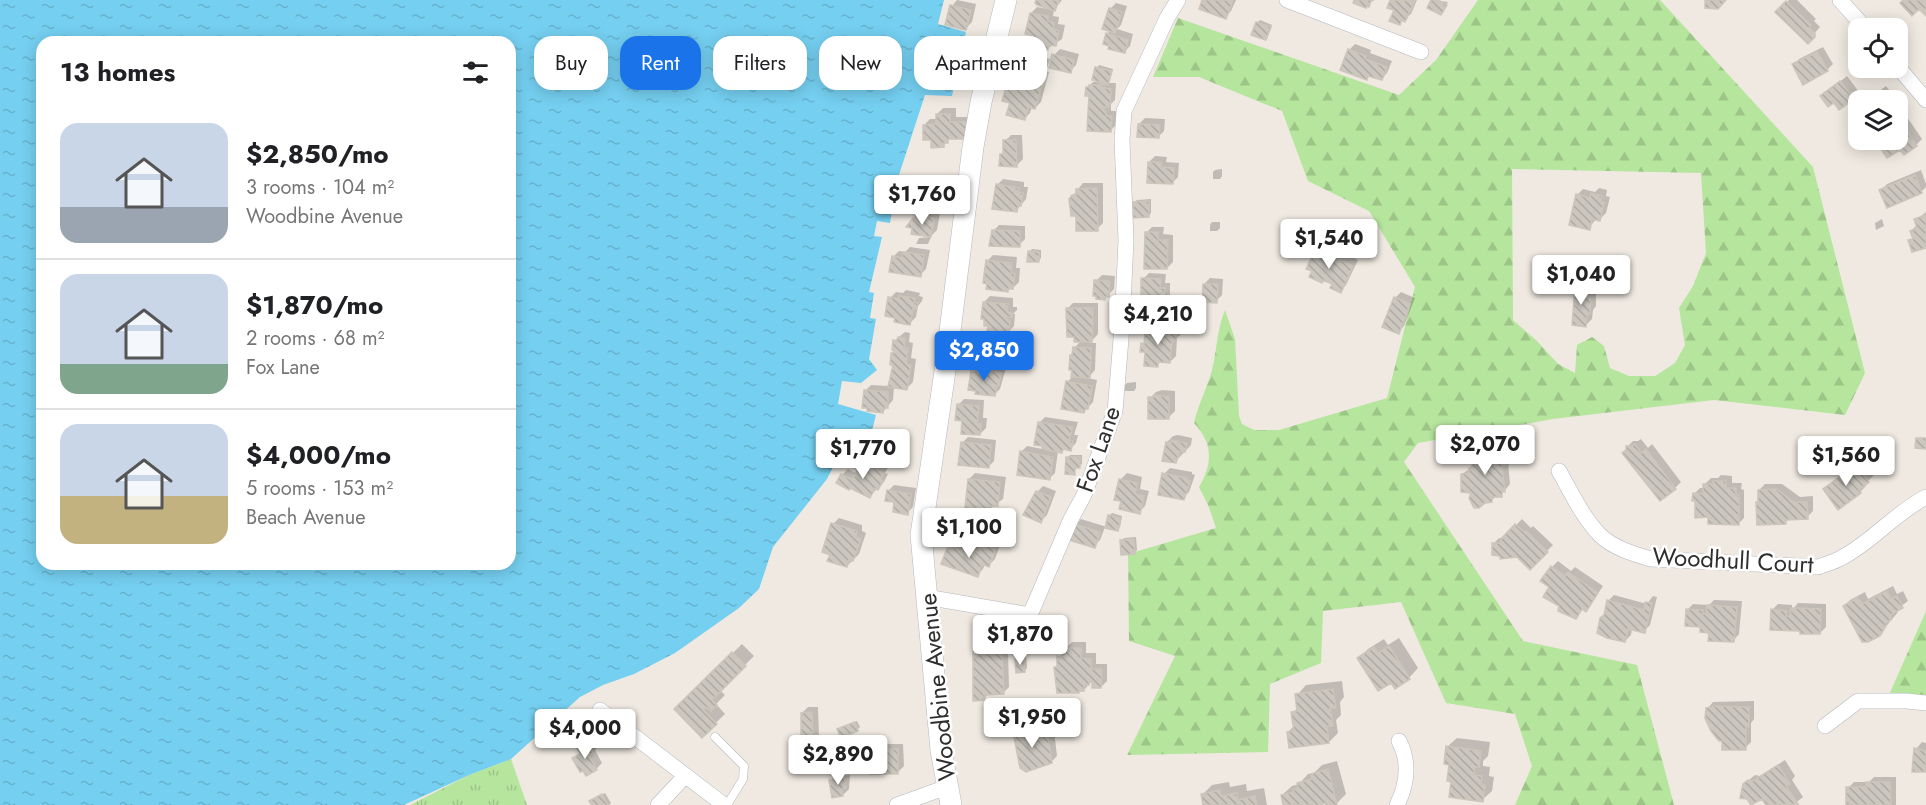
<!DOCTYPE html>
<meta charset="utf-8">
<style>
body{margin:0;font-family:Jost,sans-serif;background:#f6f6f6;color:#202124;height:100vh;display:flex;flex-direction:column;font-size:22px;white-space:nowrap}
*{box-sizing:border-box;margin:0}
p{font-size:20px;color:#757577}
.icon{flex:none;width:33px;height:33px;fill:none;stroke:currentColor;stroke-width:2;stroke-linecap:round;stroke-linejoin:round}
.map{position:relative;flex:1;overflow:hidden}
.sheet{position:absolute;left:36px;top:36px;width:480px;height:534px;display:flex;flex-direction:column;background:#fff;border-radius:18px;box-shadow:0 3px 15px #0003}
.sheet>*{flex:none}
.hud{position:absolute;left:534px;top:36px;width:570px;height:54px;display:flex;gap:12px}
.fabs{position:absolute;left:1848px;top:18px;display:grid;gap:12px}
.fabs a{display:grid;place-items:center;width:60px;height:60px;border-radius:12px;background:#fff;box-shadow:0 3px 15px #0003;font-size:30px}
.price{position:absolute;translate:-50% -51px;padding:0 14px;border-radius:6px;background:#fff;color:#222;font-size:20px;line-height:39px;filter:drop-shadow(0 2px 3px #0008)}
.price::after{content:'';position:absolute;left:50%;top:36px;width:18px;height:14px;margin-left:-9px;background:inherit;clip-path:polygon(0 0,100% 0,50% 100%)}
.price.active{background:#1a73e8;color:#fff}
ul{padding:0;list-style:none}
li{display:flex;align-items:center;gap:18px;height:150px;padding:0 24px}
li+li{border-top:2px solid #e0e0e0}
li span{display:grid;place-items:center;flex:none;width:168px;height:120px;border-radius:18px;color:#555}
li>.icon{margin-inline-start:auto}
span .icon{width:72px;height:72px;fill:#fffc;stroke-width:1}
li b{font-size:26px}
h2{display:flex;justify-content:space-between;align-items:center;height:72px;padding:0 24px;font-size:26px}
.tag{padding:0 21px;border-radius:18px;background:#fff;box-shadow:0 3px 15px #0003;font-size:21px;line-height:54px}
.tag.active{background:#1a73e8;color:#fff}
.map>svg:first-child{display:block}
.forest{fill:url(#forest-firs);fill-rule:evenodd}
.park{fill:url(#park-tufts)}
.water{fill:url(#water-ripples);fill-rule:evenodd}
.shadow{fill:#0003}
.building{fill:url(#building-back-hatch);stroke:#cbc5ba;stroke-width:1.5}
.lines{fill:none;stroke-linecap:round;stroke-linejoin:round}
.service-casing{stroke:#b4b7c1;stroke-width:9}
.minor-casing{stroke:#b4b7c1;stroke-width:16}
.secondary-casing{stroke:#b4b7c1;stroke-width:22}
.service{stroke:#fff;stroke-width:8}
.minor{stroke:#fff;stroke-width:15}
.secondary{stroke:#fff;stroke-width:21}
.labels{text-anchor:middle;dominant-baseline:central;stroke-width:5;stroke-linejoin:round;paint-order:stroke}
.street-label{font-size:24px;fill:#2e2e2e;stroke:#fff}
</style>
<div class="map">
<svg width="1926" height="805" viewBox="0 0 1926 805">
<defs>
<pattern id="forest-firs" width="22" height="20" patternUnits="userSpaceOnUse" patternTransform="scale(1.5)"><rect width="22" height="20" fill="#b6e59e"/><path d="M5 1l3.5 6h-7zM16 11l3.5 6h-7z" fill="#9dc588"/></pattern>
<pattern id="park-tufts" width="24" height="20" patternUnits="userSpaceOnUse" patternTransform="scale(1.5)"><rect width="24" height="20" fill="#b6e59e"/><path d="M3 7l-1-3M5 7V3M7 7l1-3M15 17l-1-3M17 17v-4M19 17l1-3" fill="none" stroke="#9dc588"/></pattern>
<pattern id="water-ripples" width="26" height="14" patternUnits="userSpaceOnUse" patternTransform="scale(1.5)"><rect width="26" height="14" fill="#75cff0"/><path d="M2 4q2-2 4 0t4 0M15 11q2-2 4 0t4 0" fill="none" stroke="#66b2ce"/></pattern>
<pattern id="building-back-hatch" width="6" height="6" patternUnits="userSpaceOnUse" patternTransform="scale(1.5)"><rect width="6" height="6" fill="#cbc7bf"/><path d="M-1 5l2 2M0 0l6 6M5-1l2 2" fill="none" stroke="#afaba4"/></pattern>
</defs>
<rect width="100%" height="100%" fill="#efe9e1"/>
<path class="forest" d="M1478,0H1660L1813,167L1865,373L1845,415L1714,400L1553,419L1418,443L1404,462L1523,641L1637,665L1674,805H1515L1532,766L1515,714L1446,703L1401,602L1323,611L1321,663L1270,684L1268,752L1127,755L1175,656L1129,641L1128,554L1216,528L1208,505L1199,487C1213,463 1213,443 1194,423C1198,405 1207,388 1212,370C1217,350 1217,329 1225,310L1235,339L1239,416L1242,424L1254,430H1279L1387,398L1415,287L1369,211L1308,181L1282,111L1199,77H1153L1178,18L1399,95L1436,60ZM1512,169L1701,173L1706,253L1693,286L1679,308L1685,345L1675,363L1655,376H1629L1610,368L1604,346L1592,337L1577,345L1575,373L1558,364L1537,341L1513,320Z
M1926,611V699L1889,695Z"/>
<path class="park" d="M511,759L527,805H410L469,775Z"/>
<path class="water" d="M0,0H944L938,24L966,32L952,96L925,95L897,181L890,223L877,221L874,236L882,237L869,292L874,293L870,318L876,319L869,359L877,370L861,383L842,381L838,404L876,415L867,450L837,437L833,461L834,465L827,479L773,547L759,589L739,608L675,653L634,674L603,685L580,697L511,759L469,775L404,805H0ZM42,42H510V564H42Z"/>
<path class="shadow" d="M957,0L976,4L972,22L966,28L952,6Z
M1037,0H1062L1054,10L1053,16L1059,17L1058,24L1065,25L1062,39L1047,49L1032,34L1031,13L1037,7L1053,10V9Z
M1204,0H1236L1231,11L1225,17Z
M1393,0H1417L1411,14L1399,23Z
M1432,0L1448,2L1441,13Z
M1789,0H1797L1816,19L1814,21L1820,27L1808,41L1777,12Z
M1116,3L1127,6L1121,25L1117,29L1133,34L1130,46L1124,52L1107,34L1111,30L1110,9Z
M1260,20L1272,25L1265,39L1257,23Z
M1355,44L1371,50L1370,53L1392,61L1387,73L1381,79L1370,74L1367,78L1349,50Z
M1823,47L1833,64L1827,70L1794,65L1799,59Z
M1060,49L1079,54L1076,65L1070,71L1054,55Z
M1039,56L1050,59L1046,71L1049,72L1041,102L1035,108L1032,107L1030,113L1024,119L1012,102L1011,73L1017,67L1025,70Z
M1099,65L1113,69L1108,83H1116L1115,100L1111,104V111H1117V124L1111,130L1087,88L1093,82H1101L1097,68Z
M1847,76L1859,92L1853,98L1828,91Z
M1886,86L1897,100H1868Z
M943,108H956V117H971V132L950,138L943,146L924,125L930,119H937V114Z
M1907,117L1922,139L1916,145L1901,148L1877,140H1898V124Z
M1145,118L1165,119L1164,131L1158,137L1139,124Z
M1011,135H1022L1023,159L1017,165L1001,154L1005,151V141Z
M1155,156L1167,157L1166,162L1179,163L1178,177L1172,183L1149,162Z
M1222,169V176L1220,179H1213V172L1215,170Z
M1921,170L1926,184V187L1921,192L1881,190L1887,184Z
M1003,179L1024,182V187H1028L1026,199L1016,211L997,185Z
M924,183L928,184L927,192L945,193L944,206L937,212L940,213L937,230L931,236L914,219L923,210L933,212L930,206L916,205L918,189Z
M1083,183H1103V223L1097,229L1077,215L1070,199Z
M1599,188L1607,190L1606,196L1610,197L1606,213L1600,219H1596L1589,228L1577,195L1583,189L1595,192Z
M1151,199V213L1149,216L1134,202L1137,200Z
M1926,212V246L1910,241L1914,237L1911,231L1917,225L1916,220Z
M1882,219L1884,226L1876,230L1875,223Z
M1212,222H1220V228L1217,231H1210V225Z
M999,225L1025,226V239L1019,245L993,231Z
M1152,227H1164L1163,234L1173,235V262L1167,268L1146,233Z
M931,237L928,244H916L919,238Z
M1329,246L1358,260L1346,285L1340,291L1334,284L1314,270V255L1320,248Z
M910,247L930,250L926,269L920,275L893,257L899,251L905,252Z
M1032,249L1041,250V258L1038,261L1029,252Z
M993,255L1017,257L1016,268H1020L1019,282L1013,288L1008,290L987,261Z
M1149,273L1166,274L1165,283H1170V295L1164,301L1143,279Z
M1102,275L1115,276L1114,289L1108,295L1096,281Z
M1210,278L1223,279L1222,295L1216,301L1204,284Z
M1582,282L1596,283V306L1593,310L1592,319L1586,325L1576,288Z
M906,290L920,293L919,296L923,297L922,301L918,306L916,317L910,323L890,298L896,292L903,293Z
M1401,292L1415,298L1404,326L1398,332L1395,298Z
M990,296L1013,298V307H1017V310L1013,314H1015L1014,326L1008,332L984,302Z
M1073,303H1098V334L1090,343H1096L1095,370L1088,378L1097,380L1093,402L1084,412L1067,382L1073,376L1071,355L1074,353V348L1082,340L1067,309Z
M1167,323L1183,325L1182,333L1177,338L1176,356L1170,362L1161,361L1157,366L1143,344L1146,341L1147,334L1157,324L1165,325Z
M905,332L910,333L909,342L913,343L911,358L916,359L913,382L907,388L894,387L893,400L883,412L865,391L871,385L890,386L897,349L894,341Z
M983,337L995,338L993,355L985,363L1006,368L1000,389L994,395L972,372L985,361L977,343Z
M1136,382V388L1134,391H1125V385L1127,383Z
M1162,390L1175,391V411L1169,417L1150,398L1156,392Z
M964,399L984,400L983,418H987L986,428L980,434L964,419L958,405Z
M1045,417L1078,422L1074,435H1078L1076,443L1070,449L1064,448L1062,451H1058L1055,473L1049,479L1021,452L1027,446L1043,449L1039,423Z
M1178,435L1192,438L1191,445L1175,462L1167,442L1173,436Z
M968,437L996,440L994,461L988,467L962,443Z
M1641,439L1648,448L1652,444L1681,482L1675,488L1627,449V447L1633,441H1638Z
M1503,441L1513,442L1514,458L1508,463L1510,484L1501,495H1497L1491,501L1474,491L1462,474L1474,466V450L1480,444H1486V446H1498Z
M1070,455H1082V464L1077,466L1074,473L1068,457Z
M869,456L888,467L885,473L888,474L884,482L870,496L850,486L842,475L848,469L857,474L863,462Z
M1863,460L1874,475L1865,484L1866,486L1860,492L1839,508L1831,483Z
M1170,468L1192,472V474L1195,475L1189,492L1183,498L1164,474Z
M975,473L1006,477L1003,499L987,511L969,479Z
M1127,473L1142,477L1140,489L1149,491L1145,506L1139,512L1122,500L1116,498L1121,479Z
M1721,475L1732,476V483H1742L1741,489L1744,490V518L1738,524L1710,515L1694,494L1700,488H1704L1705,484L1711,478H1718Z
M1765,484H1782L1800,497L1813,496V511L1807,517L1789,518L1785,522L1757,503L1760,500L1759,490Z
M894,485L916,488L913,507L907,513L888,491Z
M1043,486L1056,491L1047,515L1041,521L1037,492Z
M1112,513L1122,516L1120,527L1117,529L1105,527L1100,540L1094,546L1075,525L1081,519L1107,527L1109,516Z
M839,518L862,525V531L866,533L859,554L847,566L831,554L833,524Z
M1522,519L1531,528L1533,526L1553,545L1530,568L1518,556L1493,544L1499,538H1504Z
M1136,537L1137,550L1134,553L1121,541L1124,538Z
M990,538L1001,542L995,559L989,565L985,564L983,569L977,575L943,564L949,546L955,540L977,547L979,545L983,547Z
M1558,561L1571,571L1575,567L1603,586L1591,604L1585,610L1583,608L1575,617L1561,606L1552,567Z
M1893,586L1897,594L1903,591L1908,601L1896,610L1898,612L1879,635L1844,606L1850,600L1865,592L1868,599Z
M1614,595L1647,604L1653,596L1657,597L1650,625L1644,631L1632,629L1631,635L1625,641L1606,614L1608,601Z
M1714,600L1742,601L1739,634L1733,641L1702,625L1687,610L1693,604L1709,605Z
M1798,603L1826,604V627L1820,633L1801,630L1772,610L1778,604L1792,605V610Z
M1399,638L1418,668L1409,678L1395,687L1392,681L1359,658L1368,649L1384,639L1388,645Z
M1072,642H1086V653H1096V664H1107V681L1101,687L1094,679L1084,690L1079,692L1056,668L1058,665L1059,657L1066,651V648Z
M742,644L754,656L720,690L725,695L716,704L725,714L702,736L676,709Z
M981,646H985V649H1008L1009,687L1003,693H989L984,699L975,652Z
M1019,657H1026L1027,668L1024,671L1017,660Z
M1342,681L1344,697L1340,702L1341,715L1336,720L1338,733L1329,742L1288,732L1294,726L1293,713L1298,707L1297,695L1306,685Z
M1754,701V719L1751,723V742L1745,748L1707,709L1713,702Z
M808,707H818L819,737L813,743L802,713Z
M857,721L860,727L857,730L839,729Z
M1046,721L1048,731L1054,730L1057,756L1051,762L1014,732L1020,726Z
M594,737L599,746L595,750L602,763L596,769L574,758L581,752L579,748Z
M1457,738L1490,742L1488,756L1483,761V766L1490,767L1489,776L1494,777L1492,791L1482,800L1453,780L1447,747Z
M1922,742L1926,743V771L1916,749Z
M884,744H903L904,766L898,772L871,759Z
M1785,760L1795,776L1792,780L1803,797L1793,805H1774L1772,803L1768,805L1763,797H1748L1744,784L1755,775L1760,776Z
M1337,761L1346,794L1336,804L1285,805L1282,795L1292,786L1299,784L1308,774L1314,773L1322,765Z
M849,769L850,772L838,774L841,771Z
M850,775L849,789L843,795L831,781L834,777Z
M1874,777H1896V805H1848V788L1854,782H1869Z
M1229,782L1230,787L1246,784L1247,791L1264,788L1267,805H1205L1203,794L1212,785Z
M605,793L611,803L609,805H593L594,799Z"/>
<path class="building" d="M1036,0H1059L1055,11L1037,5L1035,3Z
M1202,0H1233L1226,19L1199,9Z
M1354,0H1374L1371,1L1369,7L1367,6L1366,8L1353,3Z
M1390,0L1415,1L1405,22L1402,20L1400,25L1389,21L1394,10L1387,8Z
M1431,0H1438L1447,5L1441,15L1427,8Z
M1705,0H1726L1718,9L1705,8Z
M1903,0H1926V16L1919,9L1912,16L1900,3Z
M1786,1L1811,25L1809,28L1815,33V37L1808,44L1775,12Z
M950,5L971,10L966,30L945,25Z
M1109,8L1122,12L1115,33L1102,29Z
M1030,13L1048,16V21L1054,23L1053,29L1059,31L1056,46L1049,45L1048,50L1028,47L1030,35L1025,34Z
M1256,22L1271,27L1266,40L1251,35Z
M1106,33L1128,40L1125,53L1108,49L1109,46L1103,44Z
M1348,49L1366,56L1365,59L1387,67L1382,80L1368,76L1367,80L1340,70Z
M1817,52L1828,71L1803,85L1792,64Z
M1052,54L1074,60L1071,73L1049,68Z
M1032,61L1045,65L1041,77L1044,78L1035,109L1028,107L1025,120L1006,115L1010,103L1002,101L1010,73L1022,76L1024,69L1029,71Z
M1095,67L1112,71L1108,85L1092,80Z
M1840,81L1854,99L1839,110L1834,103L1828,107L1820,96Z
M1089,85H1104V88L1111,89L1110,107H1104V111H1106V116H1112L1111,132L1087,131L1089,96H1085L1086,87H1089Z
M1879,91L1887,100H1867Z
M1858,108V127L1849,115Z
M936,114H950V122H966V139H948V143H944V147L931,148V140H923V125L936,124Z
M1901,122L1917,146L1904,155L1900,150L1887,158L1875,140H1898V124Z
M1138,124L1160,125L1159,138L1137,137Z
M1003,140H1016L1017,167L999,166L1000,154H1003Z
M1148,162H1161V167L1174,168L1173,184L1147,183Z
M1915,175L1922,193L1887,208L1879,190Z
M996,184L1019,188L1018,192L1023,193L1021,206H1018L1017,212L992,209Z
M1097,188L1098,231H1076V216H1071L1069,199L1072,195H1076V189Z
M916,189H923L922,197L940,199L938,214L932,213L929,208L914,206Z
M1591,193L1602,196L1600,202H1604L1600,221L1592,219L1590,230L1569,225L1576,194L1590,198Z
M1149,201V217L1133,218V202Z
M916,215L934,218L931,237L911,234L912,228L906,227L913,218L915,219Z
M1926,215V248L1912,252L1908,240L1913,239L1910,231L1917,228L1914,219Z
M992,230L1020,231V247L989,246Z
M1145,232H1158V240H1168L1167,269H1144Z
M1028,251L1039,252V262H1027Z
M903,252L924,255L921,277L889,272L892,256L902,258Z
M1316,252H1322L1353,266L1341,293L1330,288L1332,284L1323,280L1322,283L1309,277L1312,271L1306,269L1313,254Z
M986,260L1012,263L1011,273L1015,274L1013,289H1008V292L986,289L987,284L983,283Z
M1141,278L1161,279L1160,288H1165L1164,303L1141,302Z
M1094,280L1110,281L1109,297H1106L1105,300L1096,299V296H1093Z
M1203,284H1218L1217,303L1202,302Z
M1575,287L1591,289L1590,314H1587L1586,327L1572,325Z
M899,296L915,298L914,302L918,303L916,309H913L910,325L894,322L895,318L885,316L888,297L898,299Z
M1394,297L1410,304L1399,334L1382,327Z
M983,302L1008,304L1007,312L1012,313V317H1007L1006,319L1010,320L1009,333L987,332L988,326H984V319H981Z
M1066,308H1093L1092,342H1074V337H1067Z
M1159,328L1177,330L1176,341H1172L1170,363L1158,362V367L1144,366L1145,352H1140L1141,343L1144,344L1145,333L1149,329L1159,330Z
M898,337L905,338L904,348H908L906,364L911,365L907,390L888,387L893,365H890L891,353H893L894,351L892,350L893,340L897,341Z
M976,342L990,343L988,363L973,361Z
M1073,347L1091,348L1090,378L1071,377L1072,370H1069L1070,355H1072Z
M976,368L1001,373L999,385H997L995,396L975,394L976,391L968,390L971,371H975Z
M1066,381L1092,386L1088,409H1085L1084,413L1061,409Z
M864,390L888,392V408H883V413L867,411V408H862Z
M1154,395L1169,397V419H1148V397H1154Z
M957,404L979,406L977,423L981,424L980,435L961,434L962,421L955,420Z
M1038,422L1073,427L1069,440L1073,441L1071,451L1063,449L1062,453L1047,450L1042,448V446L1034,445Z
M1916,438H1926V449L1915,448Z
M1171,440L1187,443L1185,452L1180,451L1176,463L1162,461L1166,442L1171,443Z
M961,442L991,445L989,468L958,465Z
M1635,444L1641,453L1646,449L1676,489L1660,501L1622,453L1626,450V446H1631Z
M1495,447H1507L1508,465L1502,466L1505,492L1502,491V497H1492V502L1485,503L1479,508H1474L1469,498L1471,493L1461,492V474L1469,473V468L1472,467L1473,449H1481V452L1495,451Z
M1020,451L1053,457L1050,480L1017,475Z
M1066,457H1080V468H1075V475L1065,474Z
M862,461L884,473L880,479L883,481L878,490L875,488L870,498L850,488L849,490L836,483L841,474L852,480Z
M1856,465L1869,482L1859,490L1861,493L1838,510L1823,489Z
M1162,473L1187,478V480L1190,481L1184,500L1158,495Z
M968,479L1000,482L998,506H990L988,513L965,508Z
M1119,479L1137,483L1135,494L1144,496L1140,514L1119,509L1121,501L1114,500Z
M1713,481H1726V488H1736V495H1739V525L1708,524V517L1695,518V501H1692L1693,493L1703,494V484H1713Z
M1776,489L1794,502H1807L1808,519L1786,520V524L1757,525L1756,502H1758V490Z
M887,490L911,494L908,515L893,512L894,502L885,501Z
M1036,491L1051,497L1041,523L1023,515Z
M1108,515L1121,518L1118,531L1105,528Z
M831,523L857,531L856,537L861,539L853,561L849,560L847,567L827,561L830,555L822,552Z
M1074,524L1100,532L1095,548L1069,540Z
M1515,524L1524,532L1526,531L1548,552L1530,570L1517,557L1500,559V556L1492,555V543H1503L1500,540Z
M1134,539L1135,554L1121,555L1120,540Z
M983,543L996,548L989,567L982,564L978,577L941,564L948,546L971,553L972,550L979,553Z
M1551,566L1565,576L1568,572L1598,593L1586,612L1582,609L1576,619L1558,611L1559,606L1543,597L1549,587L1540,581Z
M1887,591L1891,599L1897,596L1903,608L1890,615L1892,619L1885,623L1886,626L1880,636L1868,642H1862L1843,606L1858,597L1862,604Z
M1607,600L1644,610L1645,602L1652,603L1645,633L1628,629L1625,642L1607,638L1597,633L1600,618L1604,615Z
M1707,605L1737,607L1734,642L1708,641L1709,633L1700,632V627L1685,626L1686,609L1703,610V614H1706Z
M1791,608L1821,609L1820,634H1800V631L1770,630L1771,609L1787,611L1786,616H1790Z
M1389,646L1410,679L1395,689L1391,683L1378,691L1357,658L1374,647L1378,653Z
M1065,648H1081V658L1091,659V669H1102L1101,688H1092V682H1089V685H1084V691H1079V693H1057L1054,667H1057V656L1064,657Z
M979,651L980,654H1002L1004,694L984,695L985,700L973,701V652Z
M732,652L746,666L712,700L717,705L711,711L706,707L703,710L717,724L702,738L674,709Z
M1015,659H1024L1025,672L1016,673Z
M1333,689L1336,708H1330L1333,726H1327L1329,743L1289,748L1287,732L1294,731L1291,712L1297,711L1295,694Z
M1718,706L1749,707V727H1746V750H1722V741H1719L1711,731L1705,718L1706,708Z
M812,712L813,744L801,745V713Z
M855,722L858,731L841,738L837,729Z
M1040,726L1042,736L1048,735L1052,763L1026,772L1020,768L1013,732Z
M588,742L594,753L589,755L597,770L586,776L583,771L580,772L572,758L580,754L577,748Z
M1446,746L1481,751L1479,767H1475L1474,775L1482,776L1481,785H1485L1483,802L1449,797L1451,782L1447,781L1449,765L1444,764Z
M1914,748L1926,751V772H1912Z
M876,749H898V774H870V758H876Z
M1778,765L1790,784L1786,786L1798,804L1766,805L1762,799L1751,805L1747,799L1740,798L1743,784L1748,780L1753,781Z
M1328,769L1337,805H1326L1325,803L1320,805H1283L1281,795L1294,792L1293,789L1298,788L1297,783L1312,779L1311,774Z
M844,775L846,788L842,789L843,796L832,798L829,780H834V776Z
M1866,782H1890L1891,805H1846V787H1867Z
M1220,790L1221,796L1237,793L1238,800L1255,796L1257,805H1203L1201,794Z
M602,794L608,805H592L589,801Z"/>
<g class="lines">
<g class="service-casing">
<path id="service" d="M715,737L744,766L743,779L727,805"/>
</g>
<g class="minor-casing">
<path id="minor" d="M1287,0L1421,52
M1840,0L1865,28
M1898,67L1926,100
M1559,471C1571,492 1583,518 1600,535C1613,548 1634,554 1651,559L1818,567C1826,564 1834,562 1841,558C1872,542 1895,513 1926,497
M926,597L1030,615L1071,519L1084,495L1115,411L1122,327L1126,240L1122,140L1124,111L1167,18L1178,0
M600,710L724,805
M1825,726L1858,701H1907L1926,703
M658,805L685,776
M897,805L947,787
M1397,805C1407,785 1410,762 1399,741"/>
</g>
<g class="secondary-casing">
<path id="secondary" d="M951,805L941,750L921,535L945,371L973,147L981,102L1006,0"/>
</g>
<use href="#service" class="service"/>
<use href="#minor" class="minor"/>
<use href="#secondary" class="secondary"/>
</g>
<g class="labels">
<g class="street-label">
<text transform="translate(1098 449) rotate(-71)">Fox Lane</text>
<text transform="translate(1733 560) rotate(3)">Woodhull Court</text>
<text transform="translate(937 687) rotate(-96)">Woodbine Avenue</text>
</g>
</g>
</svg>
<div class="fabs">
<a><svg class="icon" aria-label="locate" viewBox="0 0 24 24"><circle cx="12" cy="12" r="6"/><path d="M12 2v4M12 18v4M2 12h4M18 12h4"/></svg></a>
<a><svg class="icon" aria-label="layers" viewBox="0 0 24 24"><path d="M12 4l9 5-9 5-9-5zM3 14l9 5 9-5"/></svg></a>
</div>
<b class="price" style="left:922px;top:226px">$1,760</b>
<b class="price" style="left:1329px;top:270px">$1,540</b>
<b class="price" style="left:1581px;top:306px">$1,040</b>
<b class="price" style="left:1158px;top:346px">$4,210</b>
<b class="price active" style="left:984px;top:382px">$2,850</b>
<b class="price" style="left:1485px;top:476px">$2,070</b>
<b class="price" style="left:863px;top:480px">$1,770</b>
<b class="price" style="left:1846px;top:487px">$1,560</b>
<b class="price" style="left:969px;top:559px">$1,100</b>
<b class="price" style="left:1020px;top:666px">$1,870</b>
<b class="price" style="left:1032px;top:749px">$1,950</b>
<b class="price" style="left:585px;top:760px">$4,000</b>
<b class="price" style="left:838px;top:786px">$2,890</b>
<div class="hud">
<a class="tag">Buy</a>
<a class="tag active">Rent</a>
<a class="tag">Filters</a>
<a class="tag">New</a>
<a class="tag">Apartment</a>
</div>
<section class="sheet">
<h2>13 homes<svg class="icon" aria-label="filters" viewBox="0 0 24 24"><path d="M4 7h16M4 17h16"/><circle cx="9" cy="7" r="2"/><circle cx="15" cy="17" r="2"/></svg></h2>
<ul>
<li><span style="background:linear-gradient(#c9d6e8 70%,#9aa5b1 0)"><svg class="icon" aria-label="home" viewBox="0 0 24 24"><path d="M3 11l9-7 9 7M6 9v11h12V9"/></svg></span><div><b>$2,850/mo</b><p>3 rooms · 104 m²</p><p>Woodbine Avenue</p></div></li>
<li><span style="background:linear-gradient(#c9d6e8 75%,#7fa58c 0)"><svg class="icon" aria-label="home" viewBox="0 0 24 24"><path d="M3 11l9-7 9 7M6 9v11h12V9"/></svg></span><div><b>$1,870/mo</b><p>2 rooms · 68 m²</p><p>Fox Lane</p></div></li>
<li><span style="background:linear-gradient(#c9d6e8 60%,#c2b280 0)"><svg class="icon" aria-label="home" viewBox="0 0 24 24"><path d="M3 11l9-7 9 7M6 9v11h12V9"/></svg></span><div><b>$4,000/mo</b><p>5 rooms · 153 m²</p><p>Beach Avenue</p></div></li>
</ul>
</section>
</div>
